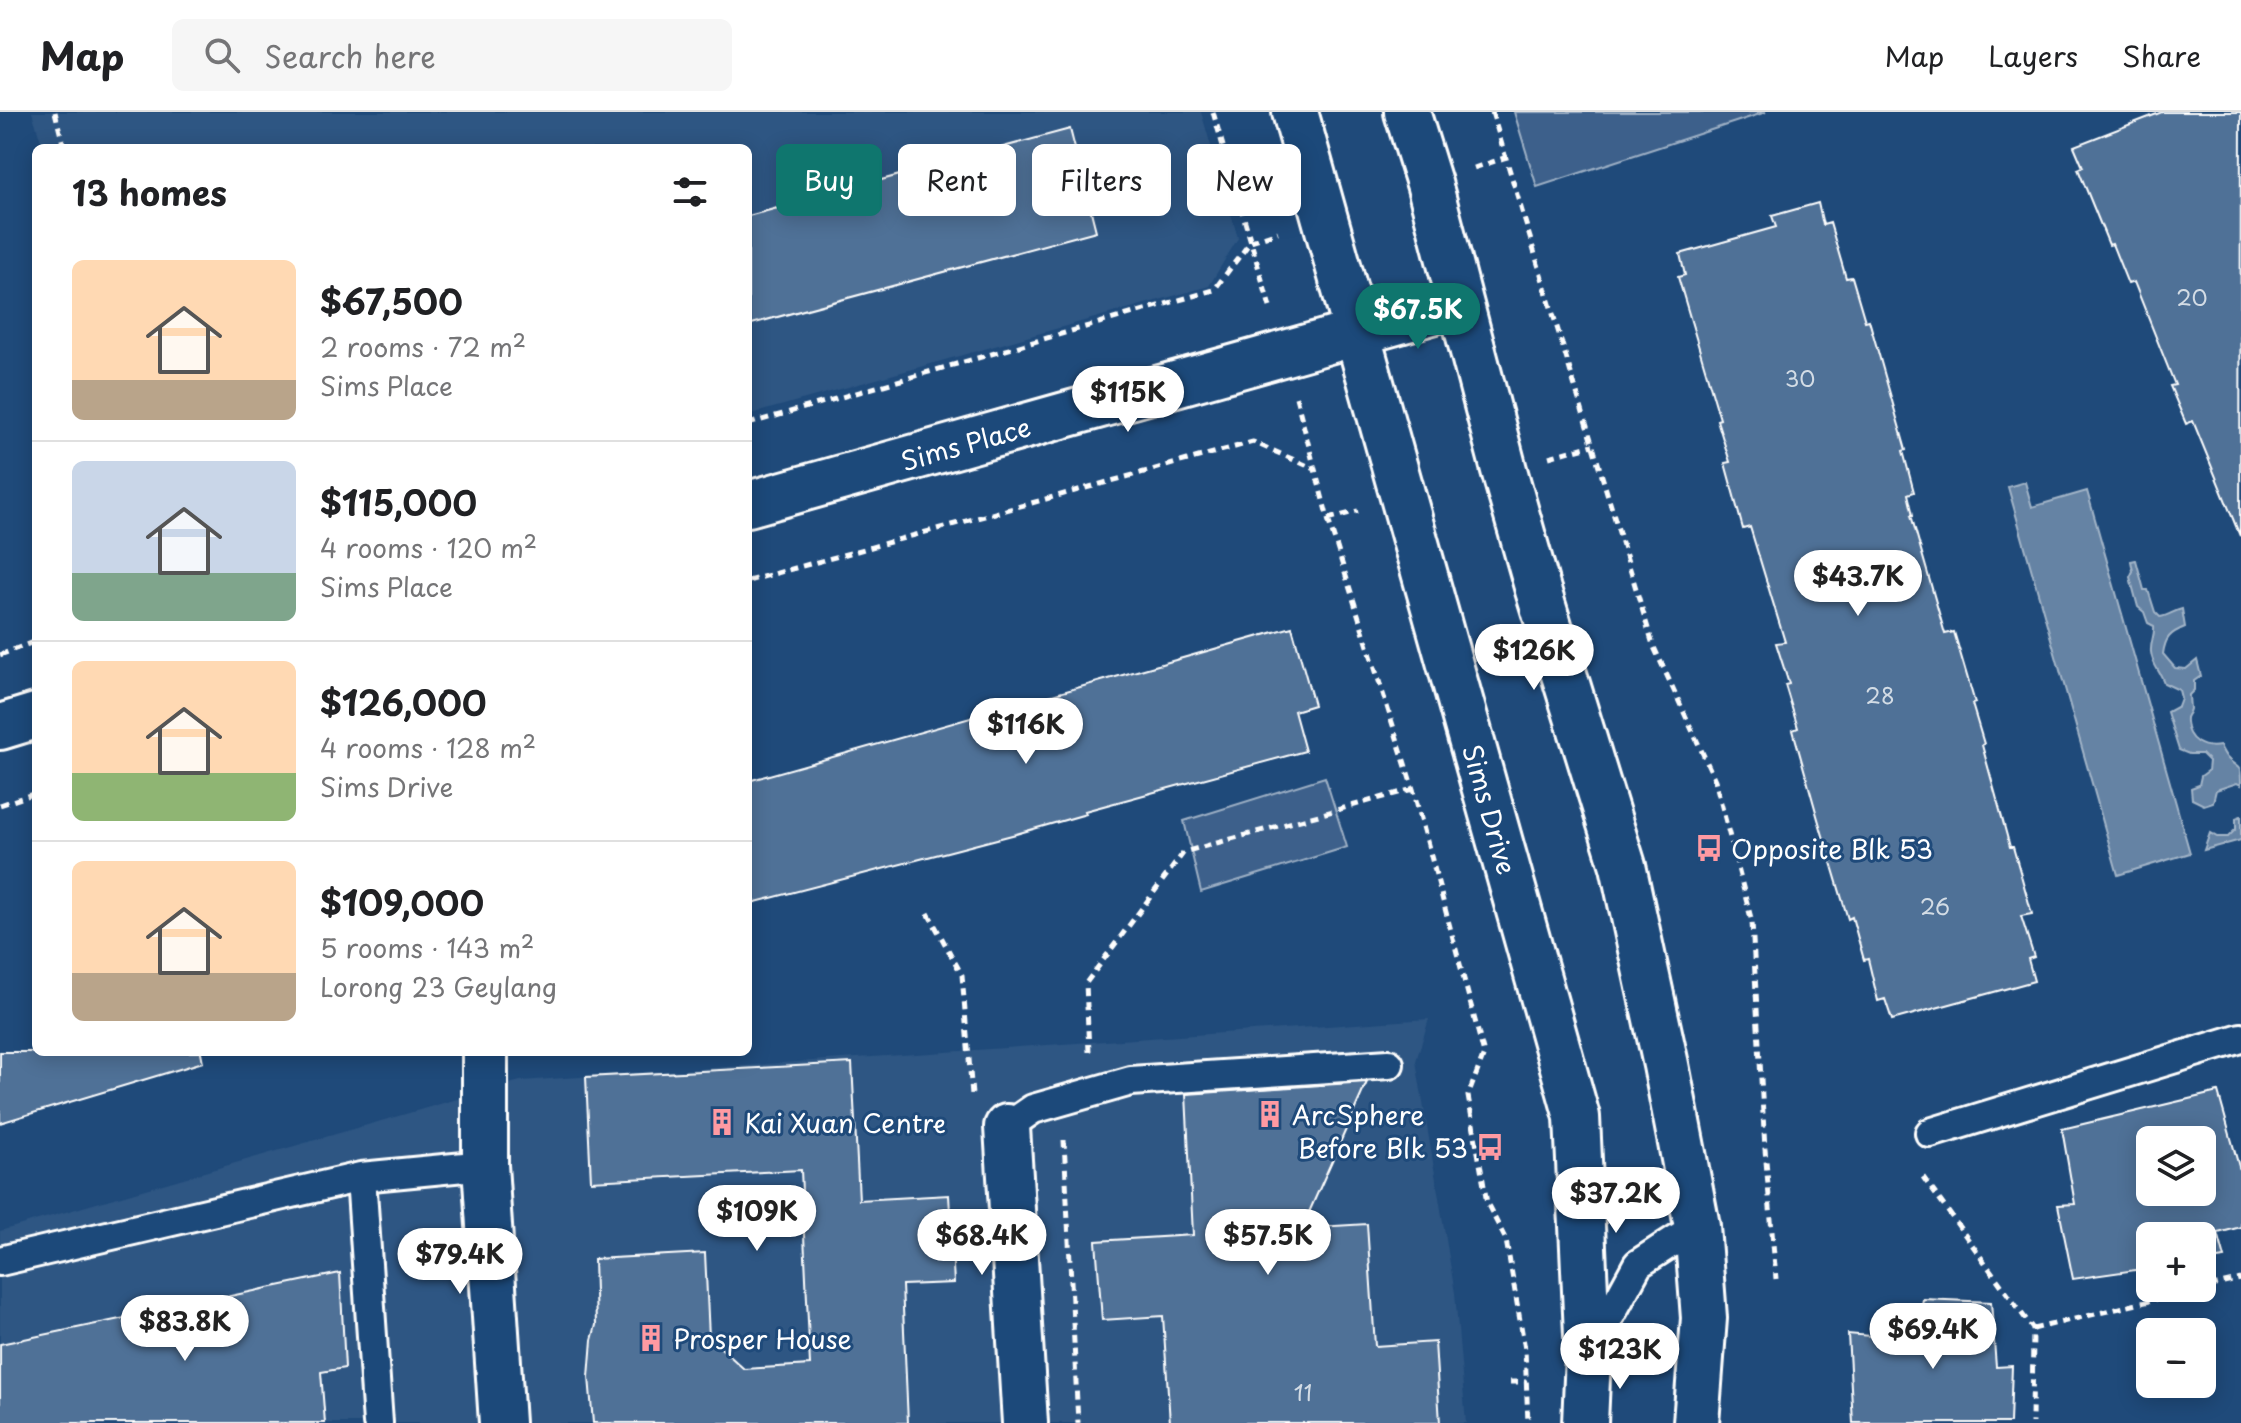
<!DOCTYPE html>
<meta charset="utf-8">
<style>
body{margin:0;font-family:"Playpen Sans",sans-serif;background:#f6f6f6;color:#202124;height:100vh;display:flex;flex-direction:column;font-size:30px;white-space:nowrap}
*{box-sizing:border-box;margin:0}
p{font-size:26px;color:#757577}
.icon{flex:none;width:44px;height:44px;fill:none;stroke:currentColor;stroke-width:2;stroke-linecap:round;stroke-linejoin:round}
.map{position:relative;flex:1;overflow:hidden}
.drawer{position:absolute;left:32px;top:32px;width:720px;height:912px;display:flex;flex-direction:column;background:#fff;border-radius:12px;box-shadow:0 4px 20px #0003}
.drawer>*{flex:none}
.banner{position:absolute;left:776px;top:32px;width:760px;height:72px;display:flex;gap:16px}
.tools{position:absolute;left:2136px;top:1014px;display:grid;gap:16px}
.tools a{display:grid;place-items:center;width:80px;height:80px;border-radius:12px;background:#fff;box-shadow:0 4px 20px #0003;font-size:40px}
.price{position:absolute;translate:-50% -68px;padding:0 18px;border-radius:28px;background:#fff;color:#222;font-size:26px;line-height:52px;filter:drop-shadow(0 2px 4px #0008)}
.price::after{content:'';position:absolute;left:50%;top:48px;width:24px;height:18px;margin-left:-12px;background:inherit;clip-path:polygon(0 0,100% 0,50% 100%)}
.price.on{background:#0f766e;color:#fff}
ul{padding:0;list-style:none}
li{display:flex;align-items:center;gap:24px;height:200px;padding:0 40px}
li+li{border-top:2px solid #e0e0e0}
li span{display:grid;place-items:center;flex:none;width:224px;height:160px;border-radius:12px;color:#555}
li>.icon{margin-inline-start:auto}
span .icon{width:96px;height:96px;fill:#fffc;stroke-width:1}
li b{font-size:34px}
h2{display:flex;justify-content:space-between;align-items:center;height:96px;padding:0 40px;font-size:34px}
.chip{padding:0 28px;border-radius:12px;background:#fff;box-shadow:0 4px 20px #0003;font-size:28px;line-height:72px}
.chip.on{background:#0f766e;color:#fff}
header{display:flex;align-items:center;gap:48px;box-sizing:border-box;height:112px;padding:0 40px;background:#fff;border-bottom:2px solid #e0e0e0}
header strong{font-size:38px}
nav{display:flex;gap:44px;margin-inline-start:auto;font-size:28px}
.search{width:560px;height:72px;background:#f6f6f6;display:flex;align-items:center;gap:20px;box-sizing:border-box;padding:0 28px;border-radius:12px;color:#757577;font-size:30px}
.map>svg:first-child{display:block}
.built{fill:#2e5683}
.green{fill:#3c618b;stroke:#9eb0c5;stroke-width:2}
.water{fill:#6583a4;stroke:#a3b5c8;stroke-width:2}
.building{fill:#507197;stroke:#fff;stroke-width:2;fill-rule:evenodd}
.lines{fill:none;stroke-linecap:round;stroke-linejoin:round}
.lane-casing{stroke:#fff;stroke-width:34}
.street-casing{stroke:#fff;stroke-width:50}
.secondary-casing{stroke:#fff;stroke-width:50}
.path{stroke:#fff;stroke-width:5;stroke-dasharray:8 6;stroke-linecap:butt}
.lane{stroke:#1f4a7a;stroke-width:28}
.street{stroke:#1f4a7a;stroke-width:44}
.secondary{stroke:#1f4a7a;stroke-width:44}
.labels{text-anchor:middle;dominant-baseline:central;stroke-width:6;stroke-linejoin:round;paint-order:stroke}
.number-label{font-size:22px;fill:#d3dce5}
.street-label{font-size:26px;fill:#fff;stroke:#1f4a7a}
.poi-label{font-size:26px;fill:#fff;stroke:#1f4a7a;text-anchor:start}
</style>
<header>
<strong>Map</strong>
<div class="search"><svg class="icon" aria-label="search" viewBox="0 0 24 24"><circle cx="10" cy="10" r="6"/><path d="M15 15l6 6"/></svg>Search here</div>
<nav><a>Map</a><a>Layers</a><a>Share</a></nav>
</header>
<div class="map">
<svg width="2241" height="1311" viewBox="0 0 2241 1311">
<rect width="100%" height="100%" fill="#1f4a7a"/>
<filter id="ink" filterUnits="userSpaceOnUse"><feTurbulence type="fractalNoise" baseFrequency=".0125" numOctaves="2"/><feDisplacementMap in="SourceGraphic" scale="16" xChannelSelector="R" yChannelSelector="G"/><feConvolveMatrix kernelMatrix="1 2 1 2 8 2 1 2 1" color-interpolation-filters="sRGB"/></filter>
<g filter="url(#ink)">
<path class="built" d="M32,0H1201L1238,126L1209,174L748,303V36H43Z
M1429,907L1416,949L1455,1181L1466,1311H0V1119L520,969Z"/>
<path class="green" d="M1514,0H1766L1537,75Z
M1325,665L1347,735L1201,780L1184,709Z"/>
<path class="water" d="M2025,370L2032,395L2087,379L2190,741L2118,763L2008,375Z
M2136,448L2144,478H2148L2155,500L2160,505C2169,504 2173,499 2182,497L2185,515C2170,521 2165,526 2163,542L2175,556L2186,557L2197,548L2201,564L2194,569V578L2189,583C2189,585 2190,596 2190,597C2188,606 2185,601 2186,610C2187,629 2203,637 2220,634C2222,638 2224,642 2227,646C2239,659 2241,650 2241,673L2237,671L2216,678L2213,690L2204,693L2192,687L2191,676L2199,673L2201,664L2208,659L2209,649L2202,642H2189L2179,638L2167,600L2178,594L2181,586L2179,578L2164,571C2161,560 2152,553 2151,540C2150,531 2155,524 2154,514L2148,511L2144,500L2138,495L2130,465L2133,459L2131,449Z
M2241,704V728L2204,738L2210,721L2217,725H2228L2236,717V706Z"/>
<path class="building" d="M2162,0H2241L2240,424L2193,309L2186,312L2170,274L2175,273L2134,170L2128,172L2112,132L2109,133L2078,57L2083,55L2074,34Z
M1070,17L1096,119L748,213V104Z
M1818,91L1823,113L1830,111L1846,166L1852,165L1865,209L1869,208L1906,338L1903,339L1914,380L1908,382L1913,403H1911L1945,522L1954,520L1975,591L1972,592L1984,632L1982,633L2010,735H2013L2032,802L2021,804L2034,845L2028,847L2034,869L1892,908L1885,887L1878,889L1868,847L1864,848L1852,805L1848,807L1818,707L1793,618L1798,616L1785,573L1789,572L1776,531L1785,530L1750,415L1743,417L1725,351L1730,350L1717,308L1720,307L1678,165L1685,163L1680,142L1776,115L1772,104Z
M1292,515L1314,593L1294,599L1305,639L1085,699L1086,702L1016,722L748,792V669Z
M0,940H201L203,950L0,1011Z
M852,951L859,1088L949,1083L954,1171L902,1173L908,1311H593L589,1265L592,1228L596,1213L594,1147L705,1141L709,1225L744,1257L810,1253L801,1058L591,1069L586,965Z
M1367,970L1302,1116L1367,1112L1375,1234L1435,1230L1440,1311H1170L1163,1204L1102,1208L1096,1129L1193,1123L1186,982Z
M2218,980L2241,1062V1115L2218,1121L2225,1146L2202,1149V1124H2150V1156L2073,1167L2058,1093L2075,1092L2062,1017ZM2150,1028H2202V1080H2150Z
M340,1161L345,1256L321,1260L325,1311H0V1232Z
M1923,1187L1991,1190L1996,1255L2012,1254L2010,1311H1853L1848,1222L1916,1228Z"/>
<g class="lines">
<g class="lane-casing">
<path id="lane" d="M1007,1015L1033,997L1131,969L1389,952
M1930,1021L2241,926
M361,1065L378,1311
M0,1149L361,1065L485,1053
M1590,1240L1638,1152L1697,1114"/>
</g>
<g class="street-casing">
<g id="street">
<path id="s1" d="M748,392L1460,192"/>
<path d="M0,615L36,604"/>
<path d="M485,940V1053L502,1311"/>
<path d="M1007,1015L1025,1311"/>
</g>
</g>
<g class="secondary-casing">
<g id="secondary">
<path id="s2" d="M1295,0L1577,1005L1588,1244L1585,1311"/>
<path d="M1407,0L1429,71L1504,358L1538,478L1623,754L1666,953L1697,1114L1704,1206L1696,1311"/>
</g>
</g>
<path class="path" d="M55,0L64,36
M1213,0L1270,195
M1492,0L1653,533L1715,668L1752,810L1765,1037L1776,1167
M1474,56L1504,46
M1296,285L1328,407L1413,677L1484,942L1468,984L1487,1091L1506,1128L1525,1237L1528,1311
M748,312L1214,178L1251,129L1278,120
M1549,345L1593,333
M1328,407L1358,399
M748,469L1253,330L1315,357
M0,543L36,529
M0,693L36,681
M928,801L962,863L972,983
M1089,940L1086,871L1184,740L1413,677
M1064,1028L1078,1311
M1923,1065L2033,1217L2032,1311
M2033,1217L2241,1167
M1510,1270H1527"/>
<use href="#lane" class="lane"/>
<use href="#street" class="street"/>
<use href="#secondary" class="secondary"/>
</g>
</g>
<defs>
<g id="bus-bare" transform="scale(2.16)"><path d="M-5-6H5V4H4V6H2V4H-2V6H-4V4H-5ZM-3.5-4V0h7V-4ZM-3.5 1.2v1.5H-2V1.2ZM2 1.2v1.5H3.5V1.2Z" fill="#ff9aa2" stroke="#1f4a7a" stroke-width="2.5" paint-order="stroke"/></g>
<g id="building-bare" transform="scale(2.16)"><path d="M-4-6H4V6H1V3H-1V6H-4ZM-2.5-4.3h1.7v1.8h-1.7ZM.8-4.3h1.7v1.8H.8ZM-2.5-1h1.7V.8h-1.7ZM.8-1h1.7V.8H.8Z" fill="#ff9aa2" stroke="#1f4a7a" stroke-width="2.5" paint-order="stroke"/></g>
</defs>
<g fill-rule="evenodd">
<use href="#bus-bare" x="1709" y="736"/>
<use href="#building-bare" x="1270" y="1002"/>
<use href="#building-bare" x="722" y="1010"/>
<use href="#bus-bare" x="1490" y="1035"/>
<use href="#building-bare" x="651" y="1226"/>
</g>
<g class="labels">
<g class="number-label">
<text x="2192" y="184">20</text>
<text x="1800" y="265">30</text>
<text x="1880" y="582">28</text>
<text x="1935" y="793">26</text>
<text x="1303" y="1279">11</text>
</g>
<g class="street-label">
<text stroke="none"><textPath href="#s1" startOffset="226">Sims Place</textPath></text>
<text stroke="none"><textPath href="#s2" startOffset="724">Sims Drive</textPath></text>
</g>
<g class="poi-label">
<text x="1731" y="736">Opposite Blk 53</text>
<text x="1292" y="1002">ArcSphere</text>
<text x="744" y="1010">Kai Xuan Centre</text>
<text x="1468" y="1035" text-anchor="end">Before Blk 53</text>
<text x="673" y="1226">Prosper House</text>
</g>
</g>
</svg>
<div class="tools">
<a><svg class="icon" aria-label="layers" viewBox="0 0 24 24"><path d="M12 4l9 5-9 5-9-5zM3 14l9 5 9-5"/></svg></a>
<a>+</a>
<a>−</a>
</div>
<b class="price on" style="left:1418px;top:239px">$67.5K</b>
<b class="price" style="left:1128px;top:322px">$115K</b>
<b class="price" style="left:1858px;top:506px">$43.7K</b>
<b class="price" style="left:1534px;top:580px">$126K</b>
<b class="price" style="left:1026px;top:654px">$116K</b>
<b class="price" style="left:1616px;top:1123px">$37.2K</b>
<b class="price" style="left:757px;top:1141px">$109K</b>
<b class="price" style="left:982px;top:1165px">$68.4K</b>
<b class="price" style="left:1268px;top:1165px">$57.5K</b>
<b class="price" style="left:460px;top:1184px">$79.4K</b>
<b class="price" style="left:185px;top:1251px">$83.8K</b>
<b class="price" style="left:1933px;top:1259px">$69.4K</b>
<b class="price" style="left:1620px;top:1279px">$123K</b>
<div class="banner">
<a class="chip on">Buy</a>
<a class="chip">Rent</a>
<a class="chip">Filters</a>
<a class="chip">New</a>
</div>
<section class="drawer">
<h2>13 homes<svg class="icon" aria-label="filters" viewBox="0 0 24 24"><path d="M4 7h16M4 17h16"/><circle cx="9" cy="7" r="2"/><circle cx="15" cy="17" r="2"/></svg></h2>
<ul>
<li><span style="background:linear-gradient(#ffd9b3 75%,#b9a48a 0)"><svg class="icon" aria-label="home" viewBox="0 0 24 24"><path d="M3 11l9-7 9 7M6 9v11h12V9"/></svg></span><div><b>$67,500</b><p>2 rooms · 72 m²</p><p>Sims Place</p></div></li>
<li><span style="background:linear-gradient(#c9d6e8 70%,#7fa58c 0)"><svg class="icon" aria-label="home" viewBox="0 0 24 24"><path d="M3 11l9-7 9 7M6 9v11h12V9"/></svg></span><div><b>$115,000</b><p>4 rooms · 120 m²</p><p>Sims Place</p></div></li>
<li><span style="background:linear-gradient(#ffd9b3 70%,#8fb573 0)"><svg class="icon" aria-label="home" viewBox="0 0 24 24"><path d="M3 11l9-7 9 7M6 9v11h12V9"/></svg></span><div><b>$126,000</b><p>4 rooms · 128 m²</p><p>Sims Drive</p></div></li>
<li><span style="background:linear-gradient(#ffd9b3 70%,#b9a48a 0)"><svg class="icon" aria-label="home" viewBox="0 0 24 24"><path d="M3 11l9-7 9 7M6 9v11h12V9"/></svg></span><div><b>$109,000</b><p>5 rooms · 143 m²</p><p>Lorong 23 Geylang</p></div></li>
</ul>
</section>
</div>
